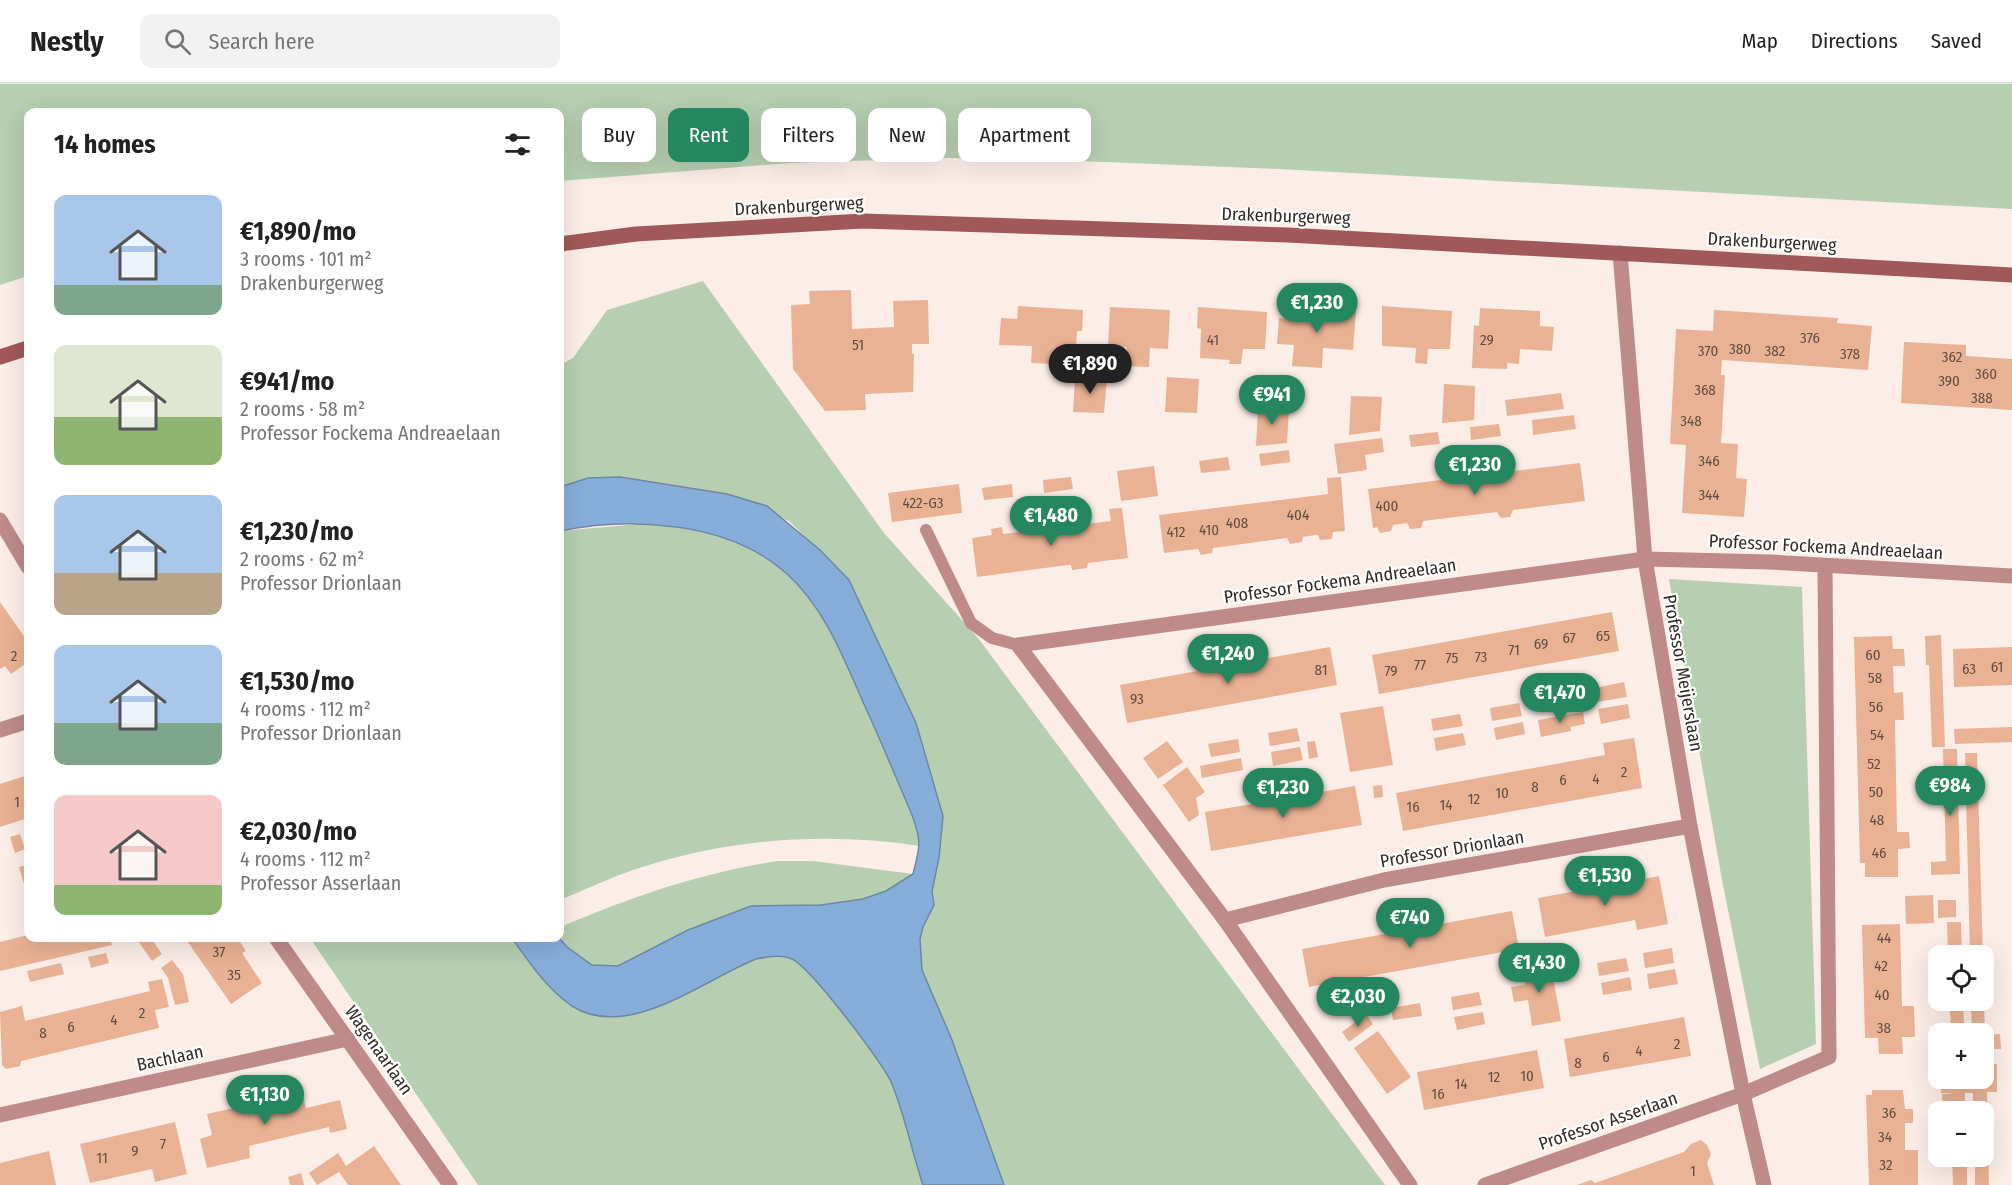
<!DOCTYPE html>
<meta charset="utf-8">
<style>
body{margin:0;font-family:"Fira Sans Condensed",sans-serif;background:#f2f2f2;color:#222;height:100vh;display:flex;flex-direction:column;font-size:22px;white-space:nowrap}
*{box-sizing:border-box;margin:0}
p{font-size:20px;color:#767676}
.icon{flex:none;width:33px;height:33px;fill:none;stroke:currentColor;stroke-width:2;stroke-linecap:round;stroke-linejoin:round}
.map{position:relative;flex:1;overflow:hidden}
.drawer{position:absolute;left:24px;top:24px;width:540px;height:834px;display:flex;flex-direction:column;background:#fff;border-radius:12px;box-shadow:0 6px 24px #0002}
.drawer>*{flex:none}
.top-card{position:absolute;left:582px;top:24px;width:570px;height:54px;display:flex;gap:12px}
.tools{position:absolute;left:1928px;top:861px;display:grid;gap:12px}
.tools a{display:grid;place-items:center;width:66px;height:66px;border-radius:12px;background:#fff;box-shadow:0 6px 24px #0002;font-size:30px}
.price{position:absolute;translate:-50% -51px;padding:0 14px;border-radius:21px;background:#258760;color:#fff;font-size:20px;line-height:39px;filter:drop-shadow(0 2px 3px #0008)}
.price::after{content:'';position:absolute;left:50%;top:36px;width:18px;height:14px;margin-left:-9px;background:inherit;clip-path:polygon(0 0,100% 0,50% 100%)}
.price.active{background:#222;color:#fff}
ul{padding:0;list-style:none}
li{display:flex;align-items:center;gap:18px;height:150px;padding:0 30px}
li span{display:grid;place-items:center;flex:none;width:168px;height:120px;border-radius:12px;color:#555}
li>.icon{margin-inline-start:auto}
span .icon{width:72px;height:72px;fill:#fffc;stroke-width:1}
li b{font-size:26px}
h2{display:flex;justify-content:space-between;align-items:center;height:72px;padding:0 30px;font-size:26px}
.chip{padding:0 21px;border-radius:12px;background:#fff;box-shadow:0 6px 24px #0002;font-size:21px;line-height:54px}
.chip.active{background:#258760;color:#fff}
header{display:flex;align-items:center;gap:36px;box-sizing:border-box;height:84px;padding:0 30px;background:#fff;border-bottom:2px solid #e0e0e0}
header strong{font-size:28px}
nav{display:flex;gap:33px;margin-inline-start:auto;font-size:21px}
.search{width:420px;height:54px;background:#f2f2f2;display:flex;align-items:center;gap:15px;box-sizing:border-box;padding:0 21px;border-radius:12px;color:#767676;font-size:22px}
.map>svg:first-child{display:block}
.green{fill:#b6cfb0}
.water{fill:#87aedb;stroke:#6e87a5;stroke-width:1.5}
.building{fill:#eab294}
.lines{fill:none;stroke-linecap:round;stroke-linejoin:round}
.lane{stroke:#be8b89;stroke-width:12}
.street{stroke:#be8b89;stroke-width:15}
.secondary{stroke:#a05958;stroke-width:15}
.labels{text-anchor:middle;dominant-baseline:central;stroke-width:4.5;stroke-linejoin:round;paint-order:stroke}
.number-label{font-size:15px;fill:#614d42}
.street-label{font-size:18px;fill:#332b26;stroke:#fff}
</style>
<header>
<strong>Nestly</strong>
<div class="search"><svg class="icon" aria-label="search" viewBox="0 0 24 24"><circle cx="10" cy="10" r="6"/><path d="M15 15l6 6"/></svg>Search here</div>
<nav><a>Map</a><a>Directions</a><a>Saved</a></nav>
</header>
<div class="map">
<svg width="2012" height="1101" viewBox="0 0 2012 1101">
<rect width="100%" height="100%" fill="#fceee7"/>
<path class="green" d="M0,0H2012V125L1279,85L1055,76L944,74L791,79L560,97V28H28V192L0,201Z
M703,197L884,449L978,554L1385,1101H1004L952,956L922,886L920,855L923,843L934,821L932,807L939,774L943,732L916,639L849,496L789,437L727,410L588,394L560,403V281L573,274L607,226Z
M640,440C692,443 745,454 785,489C824,521 843,573 863,617C880,655 896,693 912,731L921,754L920,762C830,748 736,754 649,781C618,790 589,804 560,816V447Z
M1669,495L1802,503L1816,960L1760,985L1722,796Z
M777,777H813L913,790L886,807L863,815L821,821L751,822L688,846L618,882H592L567,863L559,854L560,843C634,812 697,790 777,777Z
M310,854H512C524,870 536,890 551,904C622,967 686,902 756,875C767,873 782,870 792,875C810,883 884,980 892,1000C905,1032 912,1068 923,1101H478Z"/>
<path class="water" d="M620,393L727,410L767,422L820,466L849,496L916,639L943,732L939,774L932,807L934,821L923,843L920,855L922,886L952,956L1004,1101H923C912,1068 905,1032 892,1000C884,980 810,883 792,875C782,870 767,873 756,875C705,895 628,958 572,922C547,905 529,878 512,854H559L567,863L592,881L618,882L688,846L751,822L821,821L863,815L886,807L913,790C920,762 922,758 912,731C896,693 880,655 863,618C843,572 824,523 786,489C729,438 631,432 560,447V403L588,394Z"/>
<path class="building" d="M851,206L852,245L894,243L893,217L928,216L929,260H912V270H914L913,308L865,310L866,326L825,327L793,285L791,221L810,220L809,207Z
M1018,222L1083,226L1082,247H1077L1076,264L1058,263L1056,280L1031,279L1032,262L999,261L1001,234L1017,235Z
M1382,222L1452,227L1450,265H1428L1427,280L1415,279L1416,264L1382,262Z
M1110,223L1170,226L1168,265L1150,264L1149,283L1126,282L1127,263L1108,262Z
M1198,223L1267,228L1265,265H1243L1241,280H1229L1230,276L1200,274L1201,245L1197,244Z
M1296,223L1356,227L1353,266L1323,264L1322,284L1292,282L1294,261L1277,260L1279,234L1295,235Z
M1480,224L1540,227V242L1554,243L1552,267L1520,265L1519,280L1507,279V285L1472,284L1474,241L1479,242Z
M1714,226L1838,234L1837,239L1872,242L1868,286L1722,276L1721,291H1725L1721,359L1738,360L1736,394L1747,395L1744,433L1682,429L1686,361L1670,360L1676,245L1713,247Z
M1904,258L1966,261V272L2012,275V326L1901,319Z
M1075,293L1107,294L1104,329L1073,328Z
M1167,293L1199,295L1197,329L1165,328Z
M1444,300L1475,302L1474,336L1442,339Z
M1561,309L1564,325L1507,332L1505,316Z
M1351,312L1382,313L1380,347L1349,351Z
M1258,323L1289,325L1287,359L1256,362Z
M1574,331L1576,345L1533,351L1532,336Z
M1499,340L1501,352L1471,356L1470,343Z
M1438,348L1440,360L1411,363L1409,351Z
M1382,354L1384,368L1365,371L1367,386L1338,390L1334,360Z
M1289,366L1290,378L1261,382L1259,370Z
M1228,373L1230,386L1201,389L1199,377Z
M1580,379L1585,417L1513,426L1510,433L1501,434L1497,428L1423,437L1421,444L1410,445L1407,439L1393,441L1391,447L1380,449L1377,443L1373,444L1368,405Z
M1154,382L1158,412L1121,417L1117,387Z
M1071,393L1073,405L1044,409L1043,396Z
M1341,393L1345,447L1333,448L1332,455L1320,456L1318,451H1315L1303,453L1302,458L1290,460L1287,454L1213,464L1212,469L1201,471L1198,465L1164,469L1159,431L1328,410L1327,394Z
M959,400L962,429L892,438L888,409Z
M1012,400L1013,413L984,416L982,404Z
M1122,424L1128,474L1088,479L1087,484L1072,486L1071,481H1068L977,493L972,454L992,451L991,445L1002,443L1003,450L1111,437L1109,425Z
M0,518L28,558V578L11,590L5,582L0,585Z
M1612,528L1619,567L1379,610L1372,571Z
M1941,551L1945,663H1932L1929,581H1926L1925,552Z
M1892,552L1893,565H1904L1905,582H1893L1894,609L1903,608L1904,636H1895L1897,748H1909L1910,764L1898,765V793H1865V779H1860L1854,553Z
M1330,563L1337,601L1127,639L1120,601Z
M2012,563V601L1954,603L1953,565Z
M1624,598L1627,613L1597,618L1595,604Z
M1579,609L1581,621L1552,626L1550,614Z
M1519,619L1522,632L1492,637L1490,624Z
M1628,620L1630,634L1601,640L1598,625Z
M1383,622L1393,681L1350,688L1340,629Z
M1583,628L1585,640L1570,643L1571,647L1541,653L1538,636Z
M1460,630L1463,642L1433,647L1431,635Z
M1523,638L1525,650L1496,656L1494,644Z
M2012,643V658L1955,660L1954,645Z
M1297,644L1300,657L1270,662L1268,649Z
M1463,649L1466,661L1436,667L1434,654Z
M1634,654L1642,704L1403,747L1396,709L1605,671L1603,659Z
M1238,655L1240,668L1211,673L1208,660Z
M1167,657L1183,678L1158,695L1143,674Z
M1315,657L1318,673L1309,675L1307,658Z
M1300,663L1303,676L1273,682L1271,668Z
M1943,665H1957L1960,790L1931,791V778L1946,777Z
M1965,669H1977L1983,872H1970Z
M1241,674L1243,686L1202,694L1200,682Z
M1187,683L1205,708L1196,714L1199,731L1189,738L1163,701Z
M25,692L28,703V734L0,743V700Z
M1382,701L1383,713L1374,714L1373,702Z
M1355,702L1362,741L1211,767L1205,728Z
M20,750L25,765L15,769L10,753Z
M28,781V806L26,807L19,783Z
M1659,792L1668,840L1637,846L1635,836L1545,853L1538,814Z
M1933,811L1934,839L1906,840L1905,812Z
M1938,816H1956V833L1938,834Z
M1512,827L1519,865L1309,903L1302,865Z
M1947,838H1961L1962,872H1948Z
M1900,840L1902,922H1914L1915,953H1902L1903,970H1879L1878,954H1865L1862,841Z
M28,851L110,854L112,861L0,887V858Z
M136,854H151L162,870L152,877Z
M185,854H231L234,858L238,855L246,867L242,869L262,899L231,920Z
M1672,864L1674,879L1645,884L1643,869Z
M106,869L109,879L91,884L88,873Z
M1626,874L1629,887L1599,892L1597,879Z
M172,876L183,890L189,918L175,921L168,894L161,884Z
M1550,877L1561,937L1532,942L1528,916L1514,918L1511,903L1525,901L1522,882Z
M61,879L64,890L30,898L27,887Z
M1675,885L1678,900L1649,905L1647,890Z
M1630,893L1632,906L1603,911L1601,899Z
M162,895L169,923L155,926L159,944L21,977L20,982L6,985L2,981L0,928L22,922L25,937L150,907L148,898Z
M1479,908L1482,921L1453,926L1451,913Z
M1949,916H1963L1964,942H1951Z
M1971,916H1984L1985,950H1972Z
M1420,919L1422,932L1393,936L1391,924Z
M1483,928L1485,940L1457,946L1454,933Z
M1366,930L1373,940L1349,958L1342,948Z
M1684,933L1691,972L1570,993L1564,955Z
M1378,947L1411,993L1387,1010L1354,964Z
M2000,950L2001,965H1983V951Z
M1537,966L1544,1004L1424,1026L1417,988Z
M1983,980H1997V1008H1987L1989,1101H1975V1072H1983V1028H1973V1009H1965V1028H1943L1942,1010L1956,1009H1941L1940,994H1983Z
M1872,1006H1903L1905,1025H1913V1039H1905V1066H1918V1101H1869L1866,1011H1872Z
M302,1008L306,1024L340,1016L347,1045L330,1049L329,1043L249,1062L250,1074L207,1084L200,1055L212,1051L207,1030Z
M175,1038L187,1090L155,1098L152,1085L90,1099L80,1060Z
M1701,1056L1707,1061L1711,1070L1707,1079L1714,1101H1577L1591,1096L1595,1099L1684,1068L1691,1060Z
M374,1062L401,1101H348L339,1088L317,1101L309,1089L338,1069L346,1082Z
M49,1067L56,1101H0V1079Z
M1952,1072H1967V1101H1953Z
M301,1089L304,1101H290L288,1093Z"/>
<g class="lines">
<path class="lane" d="M926,446L971,539L992,554L1018,561"/>
<path class="street" d="M1620,169L1645,475L1690,742L1743,1010L1764,1101
M0,436L28,483
M0,646L28,637
M1225,836L1384,796L1690,742
M276,854L450,1101
M0,1031L348,955
M1410,1101L1225,836L1018,561L1645,475L1770,478L2012,492
M1485,1101L1743,1010L1829,973L1825,482"/>
<path class="secondary" d="M560,160L636,150L863,137L1288,151L2012,191
M0,273L28,264"/>
</g>
<g class="labels">
<g class="number-label">
<text x="1810" y="254">376</text>
<text x="1213" y="256">41</text>
<text x="1487" y="256">29</text>
<text x="858" y="261">51</text>
<text x="1740" y="265">380</text>
<text x="1708" y="267">370</text>
<text x="1775" y="267">382</text>
<text x="1850" y="270">378</text>
<text x="1952" y="273">362</text>
<text x="1986" y="290">360</text>
<text x="1949" y="297">390</text>
<text x="1705" y="306">368</text>
<text x="1982" y="314">388</text>
<text x="1691" y="337">348</text>
<text x="1709" y="377">346</text>
<text x="1709" y="411">344</text>
<text x="923" y="419">422-G3</text>
<text x="1387" y="422">400</text>
<text x="1298" y="431">404</text>
<text x="1237" y="439">408</text>
<text x="1209" y="446">410</text>
<text x="1176" y="448">412</text>
<text x="1603" y="552">65</text>
<text x="1569" y="554">67</text>
<text x="1541" y="560">69</text>
<text x="1514" y="566">71</text>
<text x="1873" y="571">60</text>
<text x="14" y="572">2</text>
<text x="1481" y="573">73</text>
<text x="1452" y="574">75</text>
<text x="1420" y="581">77</text>
<text x="1997" y="583">61</text>
<text x="1969" y="585">63</text>
<text x="1321" y="586">81</text>
<text x="1391" y="587">79</text>
<text x="1875" y="594">58</text>
<text x="1137" y="615">93</text>
<text x="1876" y="623">56</text>
<text x="1877" y="651">54</text>
<text x="1874" y="680">52</text>
<text x="1624" y="688">2</text>
<text x="1596" y="695">4</text>
<text x="1563" y="696">6</text>
<text x="1535" y="703">8</text>
<text x="1876" y="708">50</text>
<text x="1502" y="709">10</text>
<text x="1474" y="715">12</text>
<text x="17" y="718">1</text>
<text x="1446" y="721">14</text>
<text x="1413" y="723">16</text>
<text x="1877" y="736">48</text>
<text x="1879" y="769">46</text>
<text x="1884" y="854">44</text>
<text x="219" y="868">37</text>
<text x="1881" y="882">42</text>
<text x="234" y="891">35</text>
<text x="1882" y="911">40</text>
<text x="142" y="929">2</text>
<text x="114" y="936">4</text>
<text x="71" y="943">6</text>
<text x="1884" y="944">38</text>
<text x="43" y="949">8</text>
<text x="1677" y="960">2</text>
<text x="1639" y="967">4</text>
<text x="1606" y="973">6</text>
<text x="1578" y="979">8</text>
<text x="1527" y="992">10</text>
<text x="1494" y="993">12</text>
<text x="1461" y="1000">14</text>
<text x="1438" y="1010">16</text>
<text x="1889" y="1029">36</text>
<text x="1885" y="1053">34</text>
<text x="163" y="1060">7</text>
<text x="135" y="1067">9</text>
<text x="102" y="1074">11</text>
<text x="1886" y="1081">32</text>
<text x="1693" y="1087">1</text>
</g>
<g class="street-label">
<text transform="translate(799 122) rotate(-3)">Drakenburgerweg</text>
<text transform="translate(1286 132) rotate(2)">Drakenburgerweg</text>
<text transform="translate(1772 158) rotate(3)">Drakenburgerweg</text>
<text transform="translate(1826 463) rotate(3)">Professor Fockema Andreaelaan</text>
<text transform="translate(1340 497) rotate(-8)">Professor Fockema Andreaelaan</text>
<text transform="translate(1683 589) rotate(80)">Professor Meijerslaan</text>
<text transform="translate(1452 765) rotate(-10)">Professor Drionlaan</text>
<text transform="translate(379 966) rotate(55)">Wagenaarlaan</text>
<text transform="translate(170 974) rotate(-12)">Bachlaan</text>
<text transform="translate(1608 1037) rotate(-19)">Professor Asserlaan</text>
</g>
</g>
</svg>
<div class="tools">
<a><svg class="icon" aria-label="locate" viewBox="0 0 24 24"><circle cx="12" cy="12" r="6"/><path d="M12 2v4M12 18v4M2 12h4M18 12h4"/></svg></a>
<a>+</a>
<a>−</a>
</div>
<b class="price" style="left:1317px;top:250px">€1,230</b>
<b class="price active" style="left:1090px;top:311px">€1,890</b>
<b class="price" style="left:1272px;top:342px">€941</b>
<b class="price" style="left:1475px;top:412px">€1,230</b>
<b class="price" style="left:1051px;top:463px">€1,480</b>
<b class="price" style="left:1228px;top:601px">€1,240</b>
<b class="price" style="left:1560px;top:640px">€1,470</b>
<b class="price" style="left:1950px;top:733px">€984</b>
<b class="price" style="left:1283px;top:735px">€1,230</b>
<b class="price" style="left:1605px;top:823px">€1,530</b>
<b class="price" style="left:1410px;top:865px">€740</b>
<b class="price" style="left:1539px;top:910px">€1,430</b>
<b class="price" style="left:1358px;top:944px">€2,030</b>
<b class="price" style="left:265px;top:1042px">€1,130</b>
<div class="top-card">
<a class="chip">Buy</a>
<a class="chip active">Rent</a>
<a class="chip">Filters</a>
<a class="chip">New</a>
<a class="chip">Apartment</a>
</div>
<section class="drawer">
<h2>14 homes<svg class="icon" aria-label="filters" viewBox="0 0 24 24"><path d="M4 7h16M4 17h16"/><circle cx="9" cy="7" r="2"/><circle cx="15" cy="17" r="2"/></svg></h2>
<ul>
<li><span style="background:linear-gradient(#a9c7e8 75%,#7fa58c 0)"><svg class="icon" aria-label="home" viewBox="0 0 24 24"><path d="M3 11l9-7 9 7M6 9v11h12V9"/></svg></span><div><b>€1,890/mo</b><p>3 rooms · 101 m²</p><p>Drakenburgerweg</p></div></li>
<li><span style="background:linear-gradient(#dfe7d0 60%,#8fb573 0)"><svg class="icon" aria-label="home" viewBox="0 0 24 24"><path d="M3 11l9-7 9 7M6 9v11h12V9"/></svg></span><div><b>€941/mo</b><p>2 rooms · 58 m²</p><p>Professor Fockema Andreaelaan</p></div></li>
<li><span style="background:linear-gradient(#a9c7e8 65%,#b9a48a 0)"><svg class="icon" aria-label="home" viewBox="0 0 24 24"><path d="M3 11l9-7 9 7M6 9v11h12V9"/></svg></span><div><b>€1,230/mo</b><p>2 rooms · 62 m²</p><p>Professor Drionlaan</p></div></li>
<li><span style="background:linear-gradient(#a9c7e8 65%,#7fa58c 0)"><svg class="icon" aria-label="home" viewBox="0 0 24 24"><path d="M3 11l9-7 9 7M6 9v11h12V9"/></svg></span><div><b>€1,530/mo</b><p>4 rooms · 112 m²</p><p>Professor Drionlaan</p></div></li>
<li><span style="background:linear-gradient(#f6c9c9 75%,#8fb573 0)"><svg class="icon" aria-label="home" viewBox="0 0 24 24"><path d="M3 11l9-7 9 7M6 9v11h12V9"/></svg></span><div><b>€2,030/mo</b><p>4 rooms · 112 m²</p><p>Professor Asserlaan</p></div></li>
</ul>
</section>
</div>
